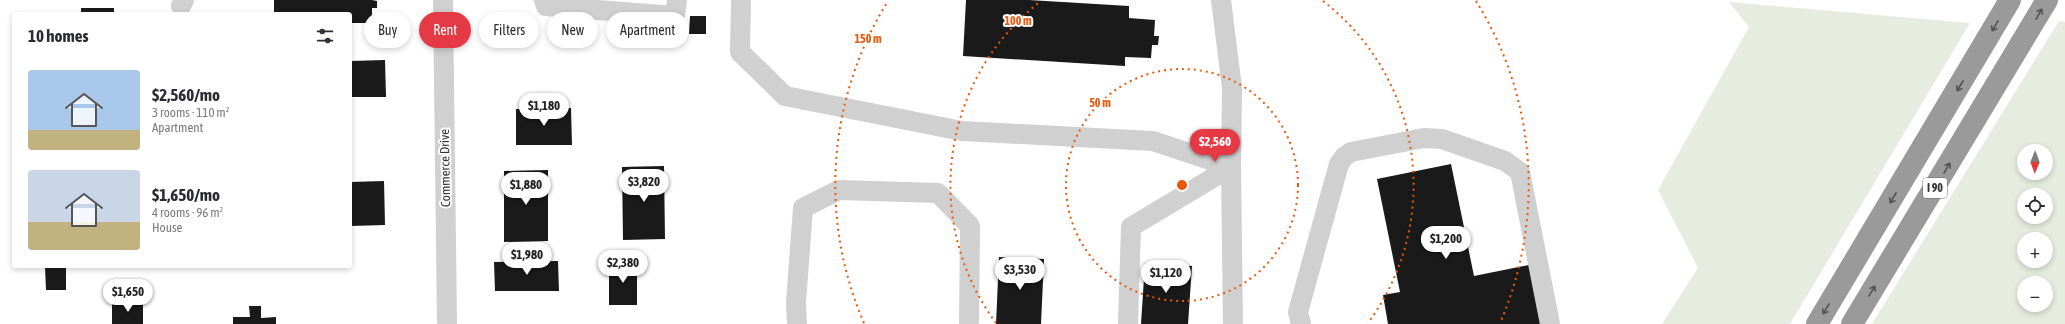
<!DOCTYPE html>
<meta charset="utf-8">
<style>
body{margin:0;font-family:"Asap Condensed",sans-serif;background:#f7f7f7;color:#2b2b33;height:100vh;display:flex;flex-direction:column;font-size:15px;white-space:nowrap}
*{box-sizing:border-box;margin:0}
p{font-size:13px;color:#7c7c81}
.icon{flex:none;width:22px;height:22px;fill:none;stroke:currentColor;stroke-width:2;stroke-linecap:round;stroke-linejoin:round}
.map{position:relative;flex:1;overflow:hidden}
.details{position:absolute;left:12px;top:12px;width:340px;height:256px;display:flex;flex-direction:column;background:#fff;border-radius:4px;box-shadow:0 2px 6px #0003}
.details>*{flex:none}
.top-card{position:absolute;left:364px;top:12px;width:380px;height:36px;display:flex;gap:8px}
.needle{width:26px;rotate:181deg}
.tools{position:absolute;left:2017px;top:144px;display:grid;gap:8px}
.tools a{display:grid;place-items:center;width:36px;height:36px;border-radius:50%;background:#fff;box-shadow:0 2px 6px #0003;font-size:20px}
.price{position:absolute;translate:-50% -34px;padding:0 9px;border-radius:14px;background:#fff;color:#222;font-size:13px;line-height:26px;filter:drop-shadow(0 1px 2px #0008)}
.price::after{content:'';position:absolute;left:50%;top:24px;width:12px;height:9px;margin-left:-6px;background:inherit;clip-path:polygon(0 0,100% 0,50% 100%)}
.price.current{background:#e63946;color:#fff}
ul{padding:0;list-style:none}
li{display:flex;align-items:center;gap:12px;height:100px;padding:0 16px}
li span{display:grid;place-items:center;flex:none;width:112px;height:80px;border-radius:4px;color:#555}
li>.icon{margin-inline-start:auto}
span .icon{width:48px;height:48px;fill:#fffc;stroke-width:1}
li b{font-size:17px}
h2{display:flex;justify-content:space-between;align-items:center;height:48px;padding:0 16px;font-size:17px}
.pill{padding:0 14px;border-radius:18px;background:#fff;box-shadow:0 2px 6px #0003;font-size:14px;line-height:36px}
.pill.current{background:#e63946;color:#fff}
.map>svg:first-child{display:block}
.green{fill:#e6ecdf;fill-rule:evenodd}
.building{fill:#1a1a1a}
.lines{fill:none;stroke-linecap:round;stroke-linejoin:round}
.minor{stroke:#d0d0d0;stroke-width:20}
.highway{stroke:#9a9a9a;stroke-width:22}
.oneway{stroke:#525252}
.ring{fill:none;stroke:#e8590c;stroke-width:2;stroke-dasharray:2 4}
.labels{text-anchor:middle;dominant-baseline:central;stroke-width:4;stroke-linejoin:round;paint-order:stroke}
.shield{fill:#fff;stroke:#707070;stroke-width:1}
.shield-label{font-size:12px;font-weight:bold;fill:#333}
.street-label{font-size:13px;fill:#333;stroke:#fff}
.centre{fill:#e8590c;stroke:#fff;stroke-width:2}
.ring-label{font-size:12px;text-anchor:middle;font-weight:bold;fill:#e8590c;stroke:#fff;stroke-width:4;stroke-linejoin:round;paint-order:stroke}
</style>
<div class="map">
<svg width="2065" height="324" viewBox="0 0 2065 324">
<rect width="100%" height="100%" fill="#fff"/>
<path class="green" d="M1729,2L1970,23L1790,324H1662L1698,268L1658,190L1749,27Z
M2059,21L2065,22V324H1872ZM2024,151H2046V173H2024ZM2024,195H2046V217H2024ZM2024,239H2046V261H2024ZM2024,283H2046V305H2024Z"/>
<path class="building" d="M274,0H372L377,1V8H372V23H350V14H274Z
M966,0H1029L1129,6V18L1155,20L1154,36H1159L1158,45H1152L1151,58L1125,57V66L963,56Z
M81,8H114V14H81Z
M690,16H706V34H689Z
M385,60L386,97H350V61Z
M571,108L572,145H516V109Z
M1451,164L1474,276L1534,264L1546,324H1388L1383,295L1400,292L1377,179Z
M664,166L665,239L623,240L622,167Z
M548,170V241L504,242V171Z
M384,181L385,225L350,226V182Z
M999,257L1044,259L1041,324H996Z
M558,261L559,291H495L494,262Z
M609,262H637V305H609Z
M1145,263L1192,266L1188,324H1141Z
M45,267H66V290H46Z
M143,302V324H112V303Z
M249,306H261V318L276,317V324H233V317H250Z"/>
<g class="lines">
<path class="minor" d="M443,0L447,324
M544,0L546,6L675,16L677,0
M741,0L740,52L785,96L962,131L1153,141L1231,167
M1221,0L1232,88L1231,167L1233,324
M181,6L184,0
M797,324L796,302L803,208L839,190L938,193L970,226L969,324
M1128,324L1131,227L1231,167
M1301,324L1298,312L1339,164L1344,157L1351,152L1424,138L1442,139L1505,161L1520,172L1550,324"/>
<path class="highway" d="M1817,324L2010,0
M1852,324L2047,0"/>
</g>
<defs><path id="oneway-shaft" d="M-6 0H5M1.5-3L5.5 0L1.5 3" fill="none" stroke-width="1.6" stroke-linecap="round" stroke-linejoin="round"/></defs>
<g class="oneway">
<use href="#oneway-shaft" transform="translate(2039 14) rotate(-60)"/>
<use href="#oneway-shaft" transform="translate(1995 26) rotate(120)"/>
<use href="#oneway-shaft" transform="translate(1960 86) rotate(121)"/>
<use href="#oneway-shaft" transform="translate(1947 168) rotate(-59)"/>
<use href="#oneway-shaft" transform="translate(1893 198) rotate(121)"/>
<use href="#oneway-shaft" transform="translate(1872 291) rotate(-59)"/>
<use href="#oneway-shaft" transform="translate(1826 309) rotate(121)"/>
</g>
<g class="ring">
<circle cx="1182" cy="185" r="116"/>
<path d="M996 323A232 232 0 0 1 1041 1M1323 1A232 232 0 0 1 1368 323"/>
<path d="M864 323A347 347 0 0 1 888 1M1476 1A347 347 0 0 1 1500 323"/>
</g>
<g class="labels">
<rect class="shield" x="1923" y="178" width="24" height="20" rx="3"/>
<g class="shield-label">
<text x="1935" y="188">I 90</text>
</g>
<g class="street-label">
<text transform="translate(445 168) rotate(-91)">Commerce Drive</text>
</g>
</g>
<circle cx="1182" cy="185" r="6" class="centre"/>
<g class="ring-label">
<text x="1018" y="25">100 m</text>
<text x="868" y="43">150 m</text>
<text x="1100" y="107">50 m</text>
</g>
</svg>
<div class="tools">
<a><svg class="needle" viewBox="-14 -14 28 28"><path d="M0-13l5 13h-10z" fill="#e53935"/><path d="M0 13l5-13h-10z" fill="#7c7c81"/></svg></a>
<a><svg class="icon" aria-label="locate" viewBox="0 0 24 24"><circle cx="12" cy="12" r="6"/><path d="M12 2v4M12 18v4M2 12h4M18 12h4"/></svg></a>
<a>+</a>
<a>−</a>
</div>
<b class="price" style="left:544px;top:127px">$1,180</b>
<b class="price current" style="left:1215px;top:163px">$2,560</b>
<b class="price" style="left:644px;top:203px">$3,820</b>
<b class="price" style="left:526px;top:206px">$1,880</b>
<b class="price" style="left:1446px;top:260px">$1,200</b>
<b class="price" style="left:527px;top:276px">$1,980</b>
<b class="price" style="left:623px;top:284px">$2,380</b>
<b class="price" style="left:1020px;top:291px">$3,530</b>
<b class="price" style="left:1166px;top:294px">$1,120</b>
<b class="price" style="left:128px;top:313px">$1,650</b>
<div class="top-card">
<a class="pill">Buy</a>
<a class="pill current">Rent</a>
<a class="pill">Filters</a>
<a class="pill">New</a>
<a class="pill">Apartment</a>
</div>
<section class="details">
<h2>10 homes<svg class="icon" aria-label="filters" viewBox="0 0 24 24"><path d="M4 7h16M4 17h16"/><circle cx="9" cy="7" r="2"/><circle cx="15" cy="17" r="2"/></svg></h2>
<ul>
<li><span style="background:linear-gradient(#a9c7e8 75%,#c2b280 0)"><svg class="icon" aria-label="home" viewBox="0 0 24 24"><path d="M3 11l9-7 9 7M6 9v11h12V9"/></svg></span><div><b>$2,560/mo</b><p>3 rooms · 110 m²</p><p>Apartment</p></div></li>
<li><span style="background:linear-gradient(#c9d6e8 65%,#c2b280 0)"><svg class="icon" aria-label="home" viewBox="0 0 24 24"><path d="M3 11l9-7 9 7M6 9v11h12V9"/></svg></span><div><b>$1,650/mo</b><p>4 rooms · 96 m²</p><p>House</p></div></li>
</ul>
</section>
</div>
